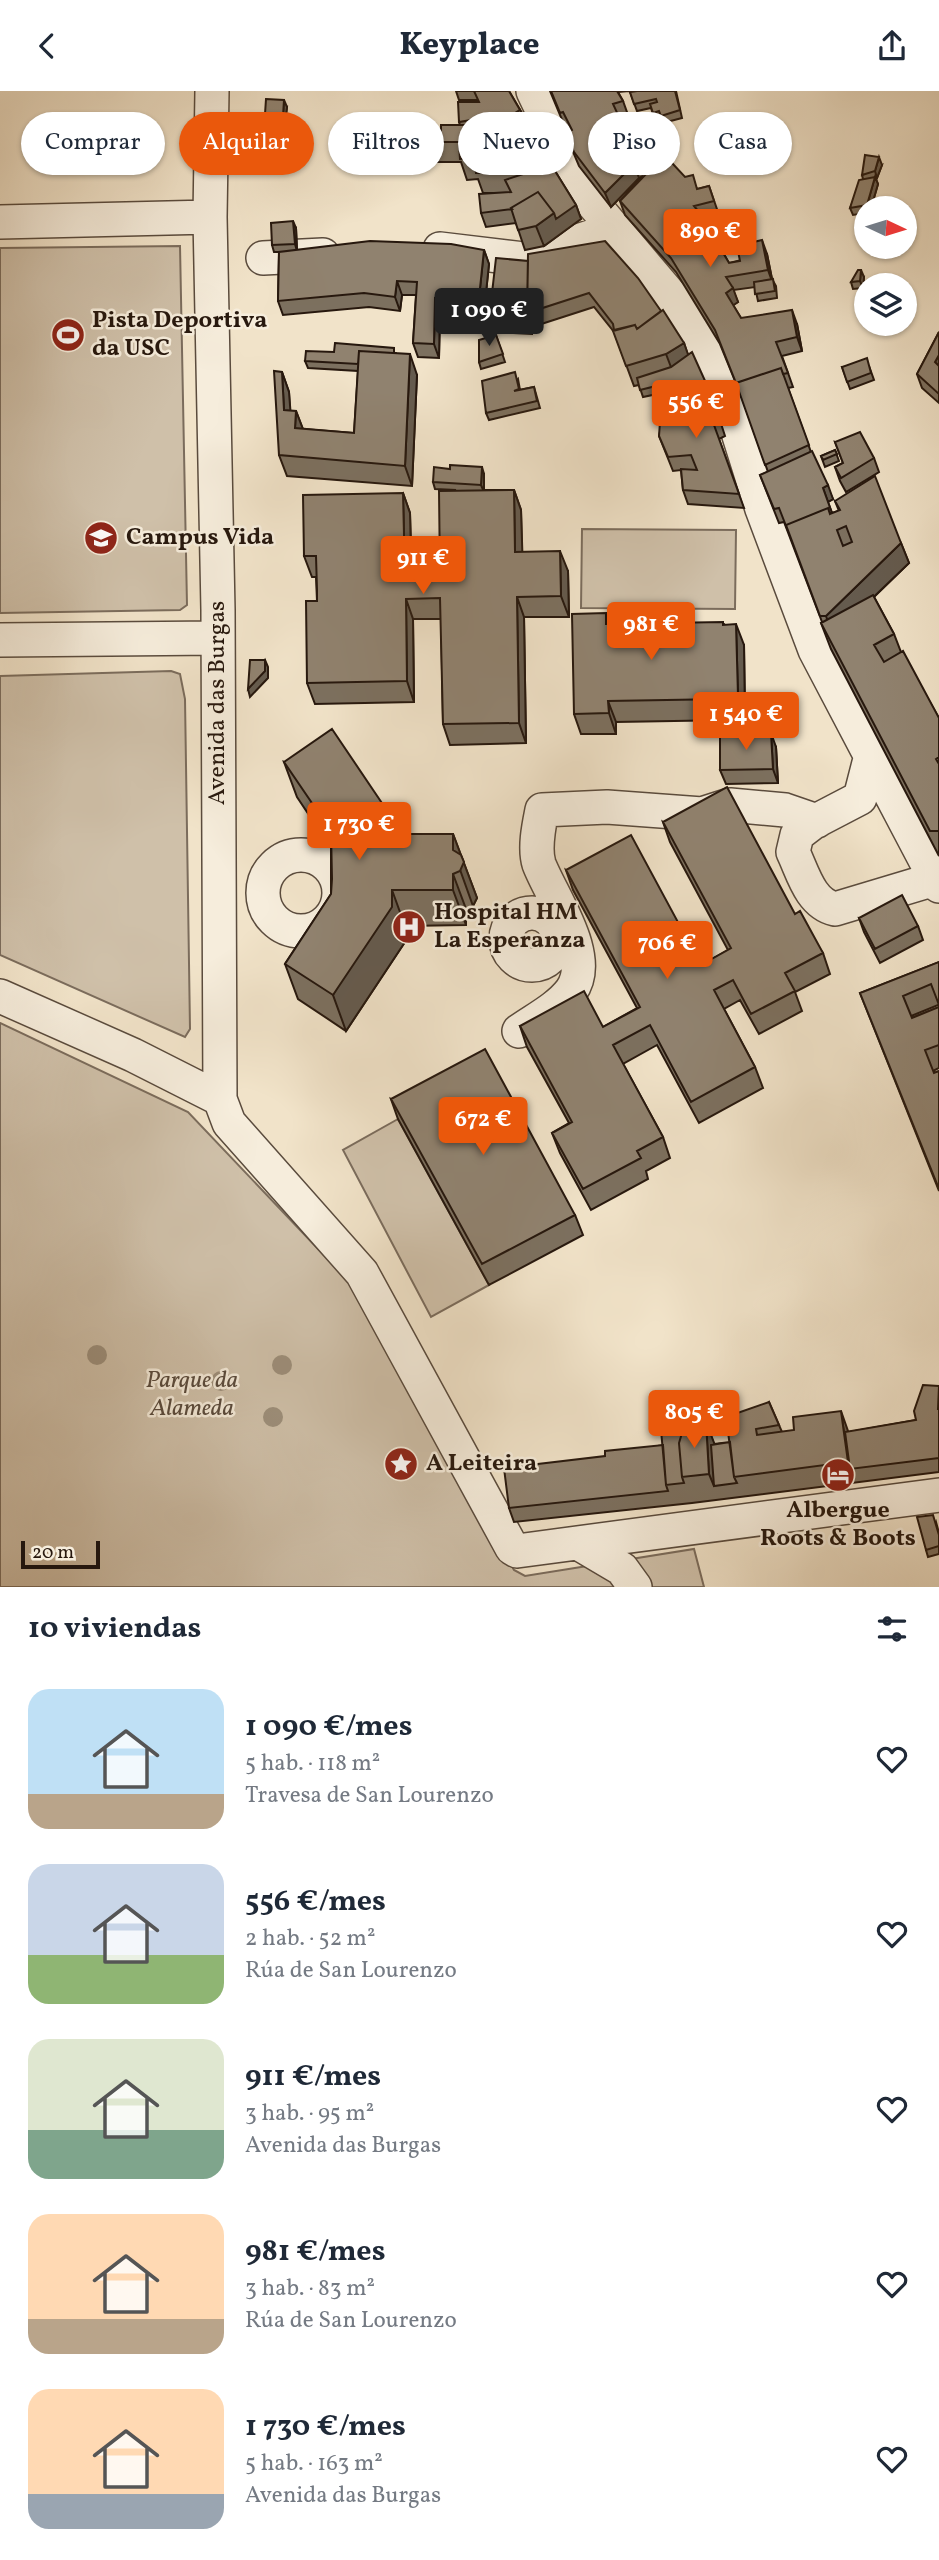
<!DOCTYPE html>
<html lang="es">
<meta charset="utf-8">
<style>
body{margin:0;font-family:Vollkorn,serif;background:#f2f2f3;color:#1f2937;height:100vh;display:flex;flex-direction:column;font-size:26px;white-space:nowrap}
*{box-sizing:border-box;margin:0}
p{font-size:23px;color:#747a83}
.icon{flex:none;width:38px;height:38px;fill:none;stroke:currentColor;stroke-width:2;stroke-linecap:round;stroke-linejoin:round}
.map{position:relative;height:1496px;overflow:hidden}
.side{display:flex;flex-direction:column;background:#fff;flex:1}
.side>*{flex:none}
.hud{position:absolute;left:21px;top:21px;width:898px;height:63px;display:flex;gap:14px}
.needle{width:46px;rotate:94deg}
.buttons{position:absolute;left:854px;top:105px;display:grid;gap:14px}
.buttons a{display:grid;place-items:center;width:63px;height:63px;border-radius:50%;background:#fff;box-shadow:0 2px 5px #0004;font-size:35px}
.scale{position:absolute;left:21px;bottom:18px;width:79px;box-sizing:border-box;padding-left:7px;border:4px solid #27180e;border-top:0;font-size:19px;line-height:24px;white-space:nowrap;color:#27180e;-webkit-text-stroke:5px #f6eddc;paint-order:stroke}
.price{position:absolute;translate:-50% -60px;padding:0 16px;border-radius:7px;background:#ea580c;color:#fff;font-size:23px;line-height:46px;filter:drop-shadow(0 2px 4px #0008)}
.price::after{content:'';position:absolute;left:50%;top:42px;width:21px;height:16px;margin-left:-10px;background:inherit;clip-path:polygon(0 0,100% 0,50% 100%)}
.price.selected{background:#222;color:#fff}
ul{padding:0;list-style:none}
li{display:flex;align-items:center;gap:21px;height:175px;padding:0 28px}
li span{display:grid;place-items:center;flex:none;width:196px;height:140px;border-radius:21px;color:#555}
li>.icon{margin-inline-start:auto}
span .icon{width:84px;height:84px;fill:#fffc;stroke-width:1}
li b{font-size:30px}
h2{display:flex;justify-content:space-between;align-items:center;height:84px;padding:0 28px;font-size:30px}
.pill{padding:0 24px;border-radius:32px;background:#fff;box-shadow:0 2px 5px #0004;font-size:24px;line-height:63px}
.pill.selected{background:#ea580c;color:#fff}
header{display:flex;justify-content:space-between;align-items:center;height:91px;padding:0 28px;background:#fff;font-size:32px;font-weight:800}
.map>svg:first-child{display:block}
.green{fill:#cfc0a9;stroke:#7b6c5c;stroke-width:2}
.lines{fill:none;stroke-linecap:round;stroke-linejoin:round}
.minor-casing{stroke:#5a4b3d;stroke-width:36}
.minor{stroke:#f6eddc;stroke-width:33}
.tree{fill:#9d8f7b}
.wall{fill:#7c705f;stroke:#27180e;stroke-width:2}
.shaded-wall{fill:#655b4e;stroke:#27180e;stroke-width:2}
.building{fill:#90826f;stroke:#27180e;stroke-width:2;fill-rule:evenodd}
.labels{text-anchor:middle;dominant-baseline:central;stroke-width:5;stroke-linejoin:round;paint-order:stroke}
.poi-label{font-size:24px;font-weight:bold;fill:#27180e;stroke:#f6eddc;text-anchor:start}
.street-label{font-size:24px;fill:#27180e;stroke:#f6eddc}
.park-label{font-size:24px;font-style:italic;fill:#594a3c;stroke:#f6eddc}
</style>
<header><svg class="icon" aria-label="back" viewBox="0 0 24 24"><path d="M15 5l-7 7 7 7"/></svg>Keyplace<svg class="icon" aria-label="share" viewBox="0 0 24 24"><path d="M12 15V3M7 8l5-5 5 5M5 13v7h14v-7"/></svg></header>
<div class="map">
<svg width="939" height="1496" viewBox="0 0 939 1496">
<rect width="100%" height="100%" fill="#f1e3c9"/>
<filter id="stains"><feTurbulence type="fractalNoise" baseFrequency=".00286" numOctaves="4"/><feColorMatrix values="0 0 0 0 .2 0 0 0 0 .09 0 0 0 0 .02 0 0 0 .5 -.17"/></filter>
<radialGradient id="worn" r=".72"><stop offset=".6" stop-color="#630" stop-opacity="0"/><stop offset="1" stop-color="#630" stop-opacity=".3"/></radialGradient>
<path class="green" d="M180,155L187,514L180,519L0,522V157Z
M582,438L736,439L735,518L581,517Z
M171,580L180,583L185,608L190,938L185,946L0,864V585Z
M0,932L188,1021L357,1199L514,1479L525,1485L694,1458L704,1496H0Z
M398,1028L489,1194L431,1226L343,1059Z"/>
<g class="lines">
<g class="minor-casing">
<path id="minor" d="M212,0L210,126L218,519L220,1008L229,1032L362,1182L512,1457L517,1460L939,1404
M533,0L579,96L671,205L706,259L730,316L762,418L815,559L939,795
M0,131L210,126
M440,158L524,168L614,138
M263,167L323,164
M0,549L218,547
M870,668L860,707L814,731L797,744L793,761C803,782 810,812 835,818L935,788
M263 802a38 38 0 1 1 76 0a38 38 0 1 1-76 0Z
M506 848a26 26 0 1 1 52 0a26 26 0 1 1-52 0Z
M0,905L133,964L220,1008
M519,940C536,928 558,917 571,900C596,866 551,805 539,773C534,757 539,734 542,719L607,716L702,723L730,714L785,719L817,730
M578,1452L622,1478L635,1496"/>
</g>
<use href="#minor" class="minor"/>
</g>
<g class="tree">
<circle cx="97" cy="1264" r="10"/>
<circle cx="282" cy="1274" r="10"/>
<circle cx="221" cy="1290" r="10"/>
<circle cx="273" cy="1326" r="10"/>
</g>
<path class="wall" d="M456,0H509L545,61L547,67L576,114L581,128L544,155L525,159L516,132L486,136L481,122L495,102H483L478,88L467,89L461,71H418L410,51L460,34L459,31L478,11L477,9H459Z
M550,0H629L618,1L623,10L628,24L620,27L623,35L637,36L642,50L641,51L647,67L641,69L646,82L698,98L709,95L719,124L704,128L729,172L767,163L772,188L776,195L777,207L758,210L755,196L733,199L738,211L733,214L741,227L797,233L802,260L782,265L793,296L788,297L811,361L833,408L828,411L832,422L839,420L835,410L901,452L909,472L874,506L894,543L901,561L939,627V765L831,558L821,532L822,531L784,431L779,432L760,384L768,381L742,307L720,253L676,181L625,124L620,110L643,85L639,87L611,116L579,75L566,44L571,40L568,35L565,36Z
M676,0L682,27L663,32L662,27L655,29L651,17L637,20L630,1Z
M287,16L285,32L268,30L265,23Z
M654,28L658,46L646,48L644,41Z
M882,74L877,87L876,88L878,93L871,117H866V122L853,124L850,117L863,88L862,84Z
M296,137L297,159H484L489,173L484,221L453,217V223L440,221L439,267L418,266L413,252L416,204H402L400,220L369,216L283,224L278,210L279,161H274L272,154Z
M528,170L684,252L688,264L712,305L725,345L719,348L744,417L688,413L683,399L681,379L673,380L659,345L662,331L659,322L664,309L662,302L643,306L639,294L634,295L614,241L594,216L532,236V243L497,241L495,234Z
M864,186L863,197L853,198L851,191Z
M939,241V312L922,297L917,283Z
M496,244L505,271L481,278L479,271Z
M334,261L396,262L417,284L412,395L287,385L279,364L282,281L289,301L290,320H296L303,338L354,342L358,280L308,277L305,270Z
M869,275L874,289L850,298L842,276Z
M518,288L520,299L534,296L540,317L489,329L486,322Z
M835,351L874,367L879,381L846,401L840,390L835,376L843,372Z
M835,359L839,370L825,376L821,365Z
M484,383V399H514L521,419L522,461L568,480L569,526H524L526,652L450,654L443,633L441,528H413L414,611L315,613L307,592L317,510L316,486H312L304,465L403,402L410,422L412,486L440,485L455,399L435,398L433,391Z
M610,533H724L744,554L745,626H732V629L616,631V643H581L574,623Z
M776,656L778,692L726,693L720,679Z
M284,671L392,727L398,743H453L477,807L473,815L466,818V834L405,835V851L346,940L298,908L285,873L331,803V757L297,706Z
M663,731L795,823L823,862L830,883L795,901L802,920L759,943L740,909L724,918L755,976L763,997L699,1032L657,954L623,973L663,1046L670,1067L646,1080L648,1088L591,1119L560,1062L552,1042L569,1032L527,956L520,935L603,936L637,917L573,799L566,779L701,874L728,859L670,751Z
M859,827L918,835L923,849L880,872L864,841Z
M939,871V916L938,914L911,925L912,927L939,916V977L933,980L934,982L939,980V1100L860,902Z
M391,1008L575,1124L583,1144L489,1194L398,1028Z
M939,1296V1381L692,1412L514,1431L509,1417L605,1365L663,1354L682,1342L706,1331L714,1353L730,1351L769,1311L782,1341H849L916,1329Z
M936,1431L939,1442V1463L928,1466L926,1459Z"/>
<path class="shaded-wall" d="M284,9L287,16L285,32L283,25Z
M637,36L642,50L638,53L633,39Z
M879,66L882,74L877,87L875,80Z
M634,73L639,87L611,116L605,102Z
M875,86L878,93L871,117H869L867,114Z
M576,114L581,128L544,155L536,135L554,122Z
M293,130L296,137L297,160L295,153Z
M714,139L719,153L716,155L711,141Z
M762,149L767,163L773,193L768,179Z
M484,159L489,173L484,221L479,207Z
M861,179L864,186L863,197L860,190Z
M397,190L402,204L400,220L395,206Z
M733,197L738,211L731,216L726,202Z
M448,203L453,217V223L448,209Z
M435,207L440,221L439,267L434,253Z
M792,219L797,233L802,260L797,246Z
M684,252L691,272L674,284L666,263Z
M410,263L417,284L412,395L405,375Z
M939,264V283L935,271Z
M282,281L289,301L292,340L284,319Z
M296,320L304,341L295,337Z
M482,376L484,383V401L481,394Z
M828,394L833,408L828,411L823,397Z
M514,399L521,419L523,481L515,461Z
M403,402L410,422L412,506L405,486Z
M901,452L909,472L833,545L826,525Z
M560,460L568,480L569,526L561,505Z
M517,506L524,526L526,652L519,632Z
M406,508L413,528L414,611L407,590Z
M736,533L744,554L745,626L738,605Z
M265,569L268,576V587L250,606L248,598Z
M608,610L616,631V643L609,622Z
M771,642L776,656L778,692L773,678Z
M392,727L405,763L392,743Z
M453,743L477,807L473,815L453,759Z
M453,783L466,818V834L453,799Z
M392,799L405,835V851L346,940L333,904Z
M841,1320L848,1340L853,1377L850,1378L848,1371Z
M706,1331L716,1357L714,1395L709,1383Z"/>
<path class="building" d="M474,0H509L520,19L496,34H492L490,26L459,31L458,11H479Z
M551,0H617L623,10L613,13L620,28L615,31L619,38L632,28L637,36L633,39L642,53L631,57L642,70L634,73L605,102L574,61L566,44L572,39L563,21L560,22Z
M637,0H675L680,19L661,25L659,20L653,22L650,13L657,11L656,8L634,13L630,1Z
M266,8L284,9L283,25L265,23Z
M520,19L545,61L506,82H476L475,67L460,68L459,51H410V41L441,40V34H496Z
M654,28L656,38L644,41L642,30Z
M865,64L879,66L875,80L862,84Z
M547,67L576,114L556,128L554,122L538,101L511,117L512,118L481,122L479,103L511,101L505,89L523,83Z
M672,72L685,86L693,84L697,98L709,95L714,110L694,115L714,139L711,141L729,172L740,170L737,155L762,149L768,179L726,186L733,197L726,202L741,227L792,219L797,246L776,251L788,282L783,283L781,277L736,292L738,297L715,239L671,167L620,110L647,82Z
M875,86L867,114L850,117L859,89Z
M538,101L554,122L536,135L518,139L511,117Z
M293,130L295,153L272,154L271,132Z
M370,150L451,153L484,159L479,207L448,203V209L435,207L434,253L413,252L417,191L397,190L395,206L364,202L278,210L279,161Z
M605,150L638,187L661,220L637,238L635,234L614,239L613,233L589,202L527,222L528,163Z
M496,167L528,170L527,222L530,229V235L495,234L491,211Z
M858,179H861L860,190L851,191Z
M773,188L775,200L755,203L754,191Z
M663,219L684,252L666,263L626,275L613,240L635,234L637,238Z
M939,241V264L935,271L939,275V303L917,283Z
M496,244L503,263L479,271V249Z
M335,252L394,257V262L359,260L358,273L305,270L306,260L334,261Z
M359,260L410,263L405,375L279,364L274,280L282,281L284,319L296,320L295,337L354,342Z
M692,261L706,292L664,309L660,294L640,299L637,287L671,276Z
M867,267L871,282L847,291L842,276Z
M781,277L809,354L765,374L736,292Z
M515,281L519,298L514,300L534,296L537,310L486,322L482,290Z
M707,291L720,331L714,334L739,403L683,399L681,378L697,379L691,364L668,366L659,345L660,331L667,330V326L665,322H659L657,312Z
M860,341L874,367L841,387L835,376L843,372L835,351Z
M835,359L837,363L823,369L821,365Z
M812,360L828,394L823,397L832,422L830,423L828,417L786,434L788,440L779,417L774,418L760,384Z
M450,374L482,376L481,394L433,391L434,376L450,378Z
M875,385L901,452L826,525H820L786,434L828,417L830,423L840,419L835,410ZM846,435L852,451L843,455L837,439Z
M514,399L515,461L560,460L561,505L517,506L519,632L443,633L440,507L406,508L407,590L307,592L306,510H317V499L316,465H304L303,404L403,402L405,486L440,485L439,400Z
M873,504L894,543L874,554L884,571L903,560L939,627V666L936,668L939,673V740H930L821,532Z
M606,522V533L723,531V534L736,533L738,605L724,606L725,608L608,610L609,622L574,623L572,523Z
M250,569H265V580L248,598Z
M332,638L392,727V743H453V759L461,764L464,771L460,780L453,783V799H392V816L333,904L285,873L331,803L332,788L331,740L284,671Z
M771,642L773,678L720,679V643Z
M727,696L795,823L800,820L823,862L785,882L795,900L751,923L733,889L714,899L755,976L691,1011L650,934L613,954L663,1046L637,1060L641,1067L583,1098L552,1042L572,1031L520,935L584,900L603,936L640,916L566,779L631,744L701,874L731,857L663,731Z
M902,804L918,835L875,858L859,827Z
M939,871V914L931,893L903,905L912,927L939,916V954L925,959L934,982L939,980V1098L860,902Z
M485,958L575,1124L482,1173L391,1008Z
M923,1294L939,1295L938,1318H939V1367L850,1378L845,1341L916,1329L914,1320Z
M769,1311L779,1334L756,1338L757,1344L794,1339L793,1326L841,1320L848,1371L734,1386L726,1326Z
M706,1331L709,1383L682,1386L679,1352L685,1332Z
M661,1339L682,1342L679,1352L682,1386L684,1392L666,1394Z
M730,1351L734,1386L737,1392L714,1395L711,1354Z
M663,1354L666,1394L668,1400L509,1417L504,1377L605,1365V1360Z
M933,1424L939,1444V1455L926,1459L917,1426Z"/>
<defs>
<g id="stadium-disc" transform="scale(1.75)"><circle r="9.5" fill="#8f2418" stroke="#f6eddc"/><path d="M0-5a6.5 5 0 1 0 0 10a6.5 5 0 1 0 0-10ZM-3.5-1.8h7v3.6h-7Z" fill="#fff"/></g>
<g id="university-disc" transform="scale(1.75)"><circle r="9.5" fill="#8f2418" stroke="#f6eddc"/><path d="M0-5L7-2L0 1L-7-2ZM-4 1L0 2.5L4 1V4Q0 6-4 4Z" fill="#fff"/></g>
<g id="hospital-disc" transform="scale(1.75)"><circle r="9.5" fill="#8f2418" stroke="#f6eddc"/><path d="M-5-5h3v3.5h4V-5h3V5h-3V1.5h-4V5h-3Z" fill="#fff"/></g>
<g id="sight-disc" transform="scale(1.75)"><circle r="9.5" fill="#8f2418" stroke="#f6eddc"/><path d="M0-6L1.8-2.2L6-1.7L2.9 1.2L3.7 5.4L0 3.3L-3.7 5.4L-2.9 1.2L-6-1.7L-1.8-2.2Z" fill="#fff"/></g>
<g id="hotel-disc" transform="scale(1.75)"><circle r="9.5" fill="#8f2418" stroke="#f6eddc"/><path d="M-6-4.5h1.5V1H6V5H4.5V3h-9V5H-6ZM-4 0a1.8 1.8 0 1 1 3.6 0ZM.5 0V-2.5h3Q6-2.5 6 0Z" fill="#fff"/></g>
</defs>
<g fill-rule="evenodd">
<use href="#stadium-disc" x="68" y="244"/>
<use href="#university-disc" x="101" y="447"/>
<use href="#hospital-disc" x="409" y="836"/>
<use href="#sight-disc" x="401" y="1373"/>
<use href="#hotel-disc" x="838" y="1384"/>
</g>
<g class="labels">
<g class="poi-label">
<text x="92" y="230">Pista Deportiva<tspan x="92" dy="28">da USC</tspan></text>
<text x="126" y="447">Campus Vida</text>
<text x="434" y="822">Hospital HM<tspan x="434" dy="28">La Esperanza</tspan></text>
<text x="426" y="1373">A Leiteira</text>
<text x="838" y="1420" text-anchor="middle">Albergue<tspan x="838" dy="28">Roots &amp; Boots</tspan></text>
</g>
<g class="street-label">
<text transform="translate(218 612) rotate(-90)">Avenida das Burgas</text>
</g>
<g class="park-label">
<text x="192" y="1290">Parque da<tspan x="192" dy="28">Alameda</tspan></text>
</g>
</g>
<rect width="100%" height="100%" filter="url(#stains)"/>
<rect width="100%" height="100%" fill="url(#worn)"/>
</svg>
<div class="buttons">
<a><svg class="needle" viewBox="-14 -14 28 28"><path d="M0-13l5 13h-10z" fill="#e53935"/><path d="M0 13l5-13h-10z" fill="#747a83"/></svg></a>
<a><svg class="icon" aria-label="layers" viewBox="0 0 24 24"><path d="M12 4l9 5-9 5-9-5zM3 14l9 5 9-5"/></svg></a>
</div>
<div class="scale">20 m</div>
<b class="price" style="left:710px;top:178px">890 €</b>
<b class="price selected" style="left:489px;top:257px">1 090 €</b>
<b class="price" style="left:696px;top:349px">556 €</b>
<b class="price" style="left:423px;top:505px">911 €</b>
<b class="price" style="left:651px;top:571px">981 €</b>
<b class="price" style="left:746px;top:661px">1 540 €</b>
<b class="price" style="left:359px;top:771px">1 730 €</b>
<b class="price" style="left:667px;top:890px">706 €</b>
<b class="price" style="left:483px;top:1066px">672 €</b>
<b class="price" style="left:694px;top:1359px">805 €</b>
<div class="hud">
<a class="pill">Comprar</a>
<a class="pill selected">Alquilar</a>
<a class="pill">Filtros</a>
<a class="pill">Nuevo</a>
<a class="pill">Piso</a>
<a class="pill">Casa</a>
</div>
</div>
<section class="side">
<h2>10 viviendas<svg class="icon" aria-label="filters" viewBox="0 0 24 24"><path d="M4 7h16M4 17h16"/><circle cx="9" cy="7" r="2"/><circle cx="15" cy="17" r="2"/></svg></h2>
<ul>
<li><span style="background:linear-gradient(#bfe0f5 75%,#b9a48a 0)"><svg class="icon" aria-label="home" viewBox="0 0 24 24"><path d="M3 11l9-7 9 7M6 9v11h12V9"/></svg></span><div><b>1 090 €/mes</b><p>5 hab. · 118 m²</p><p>Travesa de San Lourenzo</p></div><svg class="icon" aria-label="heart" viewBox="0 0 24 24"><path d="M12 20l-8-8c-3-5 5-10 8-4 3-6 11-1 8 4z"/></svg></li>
<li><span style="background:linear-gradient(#c9d6e8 65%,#8fb573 0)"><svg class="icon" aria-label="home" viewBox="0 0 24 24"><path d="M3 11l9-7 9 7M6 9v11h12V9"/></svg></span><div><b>556 €/mes</b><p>2 hab. · 52 m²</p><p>Rúa de San Lourenzo</p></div><svg class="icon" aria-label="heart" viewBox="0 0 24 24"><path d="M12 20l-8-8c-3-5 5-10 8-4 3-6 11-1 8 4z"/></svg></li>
<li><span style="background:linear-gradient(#dfe7d0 65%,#7fa58c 0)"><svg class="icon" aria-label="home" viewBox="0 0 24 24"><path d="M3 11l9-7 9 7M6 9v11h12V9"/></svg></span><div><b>911 €/mes</b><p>3 hab. · 95 m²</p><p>Avenida das Burgas</p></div><svg class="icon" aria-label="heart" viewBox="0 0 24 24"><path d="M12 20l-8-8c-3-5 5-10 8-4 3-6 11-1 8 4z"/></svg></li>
<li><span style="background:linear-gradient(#ffd9b3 75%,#b9a48a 0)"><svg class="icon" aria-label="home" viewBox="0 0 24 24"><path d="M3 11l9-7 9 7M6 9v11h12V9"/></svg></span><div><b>981 €/mes</b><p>3 hab. · 83 m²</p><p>Rúa de San Lourenzo</p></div><svg class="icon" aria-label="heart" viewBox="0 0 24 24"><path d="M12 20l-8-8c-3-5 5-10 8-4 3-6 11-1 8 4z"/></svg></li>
<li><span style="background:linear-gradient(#ffd9b3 75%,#9aa5b1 0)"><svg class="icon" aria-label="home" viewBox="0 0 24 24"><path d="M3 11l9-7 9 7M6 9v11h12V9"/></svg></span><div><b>1 730 €/mes</b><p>5 hab. · 163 m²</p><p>Avenida das Burgas</p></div><svg class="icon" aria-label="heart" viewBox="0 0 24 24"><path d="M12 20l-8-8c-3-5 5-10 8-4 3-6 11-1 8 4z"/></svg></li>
</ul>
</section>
